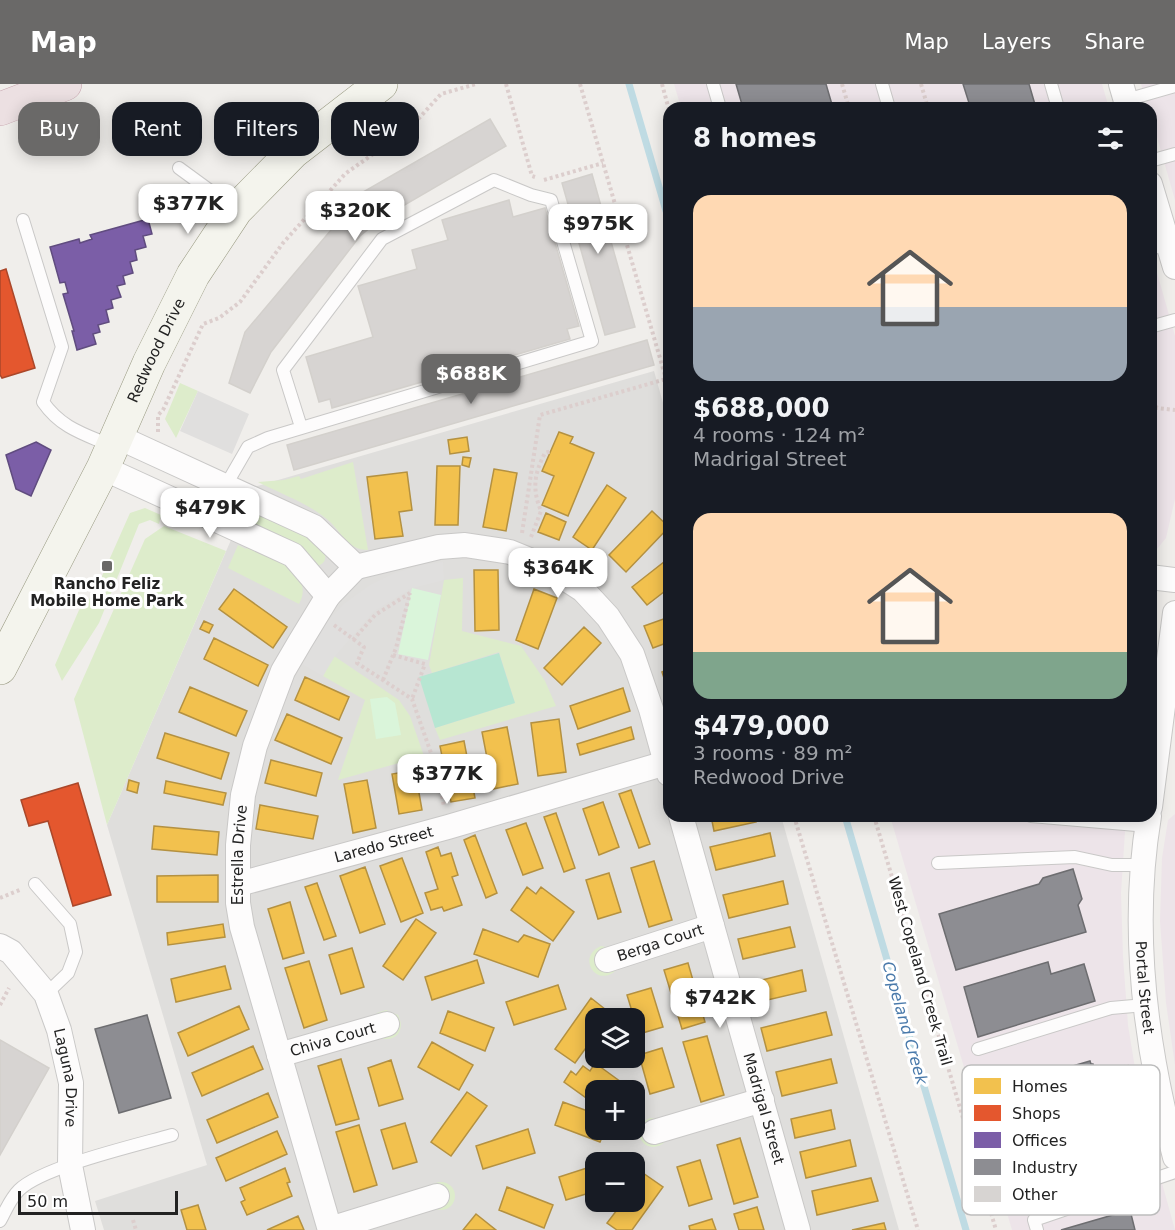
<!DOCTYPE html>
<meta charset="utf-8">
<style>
body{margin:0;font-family:"DejaVu Sans",sans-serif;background:#242831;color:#f1f3f6;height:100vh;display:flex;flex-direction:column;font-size:22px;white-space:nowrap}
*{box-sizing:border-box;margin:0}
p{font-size:20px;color:#9ea1a6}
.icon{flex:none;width:33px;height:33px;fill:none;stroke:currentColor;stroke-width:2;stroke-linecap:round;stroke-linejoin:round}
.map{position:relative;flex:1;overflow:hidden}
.side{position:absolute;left:663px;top:18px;width:494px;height:720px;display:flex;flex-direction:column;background:#171b24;border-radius:18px;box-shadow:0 3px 15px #0003}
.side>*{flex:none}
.banner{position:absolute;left:18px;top:18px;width:555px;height:54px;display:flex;gap:12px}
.tools{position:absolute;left:585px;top:924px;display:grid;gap:12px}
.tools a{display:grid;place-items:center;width:60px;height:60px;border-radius:12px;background:#171b24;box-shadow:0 3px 15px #0003;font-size:30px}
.scale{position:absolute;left:18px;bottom:15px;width:160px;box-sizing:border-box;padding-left:6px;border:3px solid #222;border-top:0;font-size:16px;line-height:21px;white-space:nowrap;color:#222;-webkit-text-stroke:4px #fff;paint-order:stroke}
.price{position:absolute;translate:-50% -51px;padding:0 14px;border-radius:12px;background:#fff;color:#222;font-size:20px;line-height:39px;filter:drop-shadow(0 2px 3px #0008)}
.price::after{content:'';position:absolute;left:50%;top:36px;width:18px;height:14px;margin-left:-9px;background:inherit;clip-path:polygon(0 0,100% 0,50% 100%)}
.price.on{background:#6a6968;color:#fff}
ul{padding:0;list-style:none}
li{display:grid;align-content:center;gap:12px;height:318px;padding:0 30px}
li span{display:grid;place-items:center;height:186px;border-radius:18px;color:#555}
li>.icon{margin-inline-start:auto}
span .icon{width:108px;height:108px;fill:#fffc;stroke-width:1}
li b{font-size:26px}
h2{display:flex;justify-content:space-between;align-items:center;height:72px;padding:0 30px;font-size:26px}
.tag{padding:0 21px;border-radius:18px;background:#171b24;box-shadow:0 3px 15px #0003;font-size:21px;line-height:54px}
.tag.on{background:#6a6968;color:#fff}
header{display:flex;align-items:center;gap:36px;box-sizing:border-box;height:84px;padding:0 30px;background:#6a6968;color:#fff}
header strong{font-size:28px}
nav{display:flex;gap:33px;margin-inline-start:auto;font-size:21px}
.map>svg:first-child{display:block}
.residential{fill:#dfdedc;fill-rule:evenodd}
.industrial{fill:#ede4e9}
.grass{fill:#ddeccb}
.park{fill:#daf5da}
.pitch{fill:#b7e6d2}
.parking{fill:#e0dfde}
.homes{fill:#f2c14e;stroke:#b49141;stroke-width:1.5}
.shops{fill:#e4572e;stroke:#aa472a;stroke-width:1.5}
.offices{fill:#7b5ea7;stroke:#604c7f;stroke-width:1.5}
.industry{fill:#8d8d92;stroke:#6d6d70;stroke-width:1.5}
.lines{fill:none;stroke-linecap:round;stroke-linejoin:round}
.stream{stroke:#bfdbe3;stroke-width:7}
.building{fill:#d7d4d2;stroke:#d3d0cc;stroke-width:1.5}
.service-casing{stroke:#c9c8c7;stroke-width:14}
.minor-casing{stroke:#c9c8c7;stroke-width:26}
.secondary-casing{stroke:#999a82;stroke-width:34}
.motorway-casing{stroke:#c5a2ac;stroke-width:34}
.path{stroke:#dccecd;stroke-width:4;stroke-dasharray:3 3;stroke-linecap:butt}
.service{stroke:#fdfcfc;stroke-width:12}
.minor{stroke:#fdfcfc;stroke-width:24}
.secondary{stroke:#f4f4ed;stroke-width:33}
.motorway{stroke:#ece0e2;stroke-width:33}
.poi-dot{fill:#6a6968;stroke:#fff;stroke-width:2}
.labels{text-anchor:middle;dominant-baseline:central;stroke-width:6;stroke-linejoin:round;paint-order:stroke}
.street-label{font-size:15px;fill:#222;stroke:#fff}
.poi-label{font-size:15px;font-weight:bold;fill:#222;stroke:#fff}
.water-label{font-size:16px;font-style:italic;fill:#4a7aab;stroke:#fff}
.key{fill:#fff;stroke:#bdbdbd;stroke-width:1.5}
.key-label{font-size:16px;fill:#222}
</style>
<header>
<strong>Map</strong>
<nav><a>Map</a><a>Layers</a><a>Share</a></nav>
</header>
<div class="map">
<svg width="1175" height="1146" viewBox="0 0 1175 1146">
<rect width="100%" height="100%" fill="#f0eeeb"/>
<path class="residential" d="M654,287L669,340V732H781L899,1146H104L95,1117L207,1081L107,741L254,403ZM596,934H634V974H596ZM596,1006H634V1046H596ZM596,1078H634V1118H596Z"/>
<path class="industrial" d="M674,0H1102L1109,24H681Z
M1141,0H1175V116L1151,32L1150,24H1148Z
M1150,164L1175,252V415L1166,454L1157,465L1151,468Z
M1175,730V981L1166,919L1160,837L1162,774L1168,736Z
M890,732H1126L1121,809L1123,873L1128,941L1142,1027L1175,1146H1012Z"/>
<path class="grass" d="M180,299L198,307L176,354L165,335Z
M353,378L368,466C347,466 342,448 328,436C308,419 281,410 258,398L284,396L299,392L301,395Z
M235,418L309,453L325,468C326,476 325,479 318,482L230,433Z
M145,424L161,431L159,440L150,436L139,440L99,539L62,597L55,581L79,526L94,510L130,429Z
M164,442L226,467L107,741L74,615L145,455Z
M249,460C271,471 316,489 299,520L228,484L238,461L246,465Z
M463,494L462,547L521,562L545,597L556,622L440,656L435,644L515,619L499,568L432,589L429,581L444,496Z
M334,572L399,616L410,632L424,672L338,696L365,616L323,592Z
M601,862L611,864L617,885C598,906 575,873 601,862Z
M386,926L398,931C406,946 396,959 380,954L374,933L377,929Z
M650,1034L660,1035L666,1057C654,1069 637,1062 639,1044L646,1036Z
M427 1112a14 14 0 1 1 28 0a14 14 0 1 1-28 0Z"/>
<path class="park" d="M412,504L441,511L428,576L398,570Z
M387,613L395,619L401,651L376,655L370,615Z"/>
<path class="pitch" d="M499,569L515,619L435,644L419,593Z"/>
<path class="parking" d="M198,307L249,330L232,370L180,347Z
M443,478L444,496L412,504L374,527L335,572L323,592L302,580L324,541L344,520L370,501L395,489L422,481Z"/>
<path class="homes" d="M559,348L573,353L570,359L594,369L568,432L542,421L554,392L542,387Z
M467,353L469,367L450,370L448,356Z
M463,373L471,374L469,383L462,381Z
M437,382H460L458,441H435Z
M494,385L517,389L506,447L483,443Z
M407,388L412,426L399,428L403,452L375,455L367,393Z
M607,401L626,414L592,466L573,453Z
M652,427L669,443L626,488L609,471Z
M546,429L566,438L559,456L538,448Z
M669,474V504L647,521L632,503Z
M474,486H498L499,546L475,547Z
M234,505L287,543L273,564L219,525Z
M534,505L557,514L538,565L516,556Z
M669,533V558L653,564L644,542Z
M204,537L213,541L209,549L200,545Z
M584,543L601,559L562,601L544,584Z
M214,554L268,581L258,602L204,575Z
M669,585V610L662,588Z
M305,593L349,613L339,636L295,616Z
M190,603L247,627L236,652L179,628Z
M623,604L630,627L578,645L570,622Z
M287,630L342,654L331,680L275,656Z
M559,635L566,688L538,692L531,639Z
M507,643L518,700L493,705L482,648Z
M631,643L634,655L580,671L577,660Z
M165,649L229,669L221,695L157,674Z
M464,657L475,714L451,718L440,662Z
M271,676L322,689L316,712L265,699Z
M415,686L422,726L399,730L392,690Z
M129,696L139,699L137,709L127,706Z
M367,696L376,744L353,749L344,700Z
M166,697L226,709L223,721L164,709Z
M631,706L650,760L639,764L619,710Z
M603,718L619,763L599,771L583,725Z
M260,721L318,732L313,755L256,745Z
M556,729L575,784L564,788L544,733Z
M711,732H754L756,738L714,747Z
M526,739L543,784L523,791L506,746Z
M154,742L219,748L217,771L152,765Z
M770,749L775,772L716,786L710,763Z
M475,751L497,809L486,814L464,756Z
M438,763L441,772L451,769L458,791L452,793L462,821L444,827L442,823L431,826L425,809L438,805L426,768Z
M402,774L423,829L401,838L380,782Z
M654,777L672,836L649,843L631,784Z
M365,783L385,840L360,849L340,792Z
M609,789L621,828L598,835L586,796Z
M218,791V818H157V792Z
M783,797L788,820L729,834L723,811Z
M317,799L336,852L324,856L305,803Z
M527,803L536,810L541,803L574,828L553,857L511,826Z
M290,818L304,869L283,875L268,825Z
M416,835L436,849L403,896L383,882Z
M223,840L225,853L168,861L167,849Z
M790,843L795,863L743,875L738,855Z
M483,845L518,858L524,851L550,860L538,893L474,870Z
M352,864L364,903L341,910L329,871Z
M477,876L484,899L432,916L425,893Z
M309,877L327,936L304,944L285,884Z
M688,879L705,938L682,945L664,886Z
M225,882L231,905L176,918L171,895Z
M802,886L806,907L755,919L750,899Z
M558,901L566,925L514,941L506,918Z
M651,904L663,943L639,950L627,911Z
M591,914L610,929L606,934H596V950L575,979L555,965Z
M239,922L249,945L188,972L178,949Z
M448,927L494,944L485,967L440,949Z
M826,928L832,951L767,967L761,944Z
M707,952L724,1011L701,1018L683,958Z
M432,958L473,981L459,1006L418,983Z
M253,962L263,985L202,1012L192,989Z
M662,964L674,1003L650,1010L639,971Z
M341,975L359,1035L336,1041L318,982Z
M831,975L837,999L782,1012L776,988Z
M391,976L403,1015L379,1022L368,984Z
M595,979L632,1006H596V1021L564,998L571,987L576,991L583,982L590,987Z
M467,1008L487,1022L451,1072L431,1058Z
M268,1009L278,1033L217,1059L207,1036Z
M563,1018L596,1030V1046H605L600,1058L555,1041Z
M831,1026L835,1045L795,1054L791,1035Z
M405,1039L417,1078L393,1085L381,1046Z
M359,1041L377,1101L354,1108L336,1048Z
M528,1045L535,1069L483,1085L476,1062Z
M277,1047L287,1070L226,1097L216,1074Z
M740,1054L758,1113L734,1120L717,1061Z
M850,1056L856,1082L806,1094L800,1068Z
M700,1076L712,1115L689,1122L677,1083Z
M596,1081V1107L566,1116L559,1093Z
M285,1084L290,1098L287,1099L292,1112L247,1131L241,1118L245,1116L240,1104Z
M643,1089L663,1103L632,1146H617L607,1139L623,1118H634V1101Z
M871,1094L878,1117L817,1131L812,1107Z
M507,1103L553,1121L544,1144L499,1126Z
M198,1121L206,1146H187L181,1126Z
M757,1123L764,1146H739L734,1130Z
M476,1130L496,1146H463Z
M298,1132L304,1146H267Z
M712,1135L716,1146H690L689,1142Z
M884,1139L886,1146H852Z"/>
<path class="shops" d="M6,185L35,284L2,294L0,291V187Z
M78,699L111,811L73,822L48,737L29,742L21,716Z"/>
<path class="offices" d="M148,135L152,150L143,152L146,163L135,166L137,176L130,178L133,189L123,192L125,200L117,202L121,213L111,216L113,224L106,226L109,238L98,241L100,248L93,250L96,260L77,266L72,247H74L63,210L68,209L65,198L60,199L50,163L79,155L80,159L92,155L90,151Z
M36,358L51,366L31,412L16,405L6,371Z"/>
<path class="industry" d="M736,0H826L833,24H743Z
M963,0H1029L1036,24H965L970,22Z
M1073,785L1082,815L1078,821L1086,848L956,886L939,830L1039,800L1043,794Z
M1048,878L1051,890L1084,880L1095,917L978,953L964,903Z
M147,931L171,1014L119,1029L95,945Z
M1090,977L1091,980H1093L1101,1003L1098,1004L1106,1029L1006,1058L990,1006Z
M1130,1126L1135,1146H1061Z"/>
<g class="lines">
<path class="stream" d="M629,0L669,137
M845,732L966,1146"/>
</g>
<path class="building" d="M490,35L506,62L382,134L360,152L271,268L250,309L229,299L245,248L363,108Z
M592,90L635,243L605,251L562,99Z
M509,116L513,133L545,124L579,242L567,245L570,255L332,324L330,315L319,318L306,273L373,253L358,202L417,185L412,166L448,156L442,136Z
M647,256L654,281L294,386L287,361Z
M0,956L49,984L0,1071Z"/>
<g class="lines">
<g class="service-casing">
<path id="service" d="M713,0L720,24
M882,0L889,24
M1051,0L1058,24
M1126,16L1175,2
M1150,77L1175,70
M179,84L235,125
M23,136L62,263L43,318C61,344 84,350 112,362
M1150,165L1169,160
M1150,243L1175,236
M226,401L248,363L268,354L592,257L551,116L531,111L494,96L382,155L283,286L301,343
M1031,732L1148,742
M938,779L1075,773L1112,781H1143
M35,800L70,840L76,868L68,889L46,910
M978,965L1111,924L1145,921
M1016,1075L1163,1030
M0,1137C6,1126 10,1115 19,1106C42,1083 137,1061 172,1051
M1037,1146L1034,1136L1175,1088"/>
</g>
<g class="minor-casing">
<g id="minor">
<path d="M1121,0L1128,24"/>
<path d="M1150,100L1175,183"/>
<path d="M116,352L314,443L356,483"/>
<path d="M103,384L293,471L328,512"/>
<path d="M356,483L439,463L465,461L510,468L549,484L583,506L608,533L632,570L651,625L669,690"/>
<path d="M1150,493L1175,496"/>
<path d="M1150,723L1175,529"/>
<path id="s1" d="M681,732L798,1146"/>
<path id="s2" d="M1149,732C1130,846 1145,962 1175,1073"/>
<path id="s3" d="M239,800L448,743L666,679"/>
<path id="s4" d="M0,862L11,868L46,910L59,946L71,999L70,1081L83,1146"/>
<path id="s5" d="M607,876L712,842"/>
<path id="s6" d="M279,971L387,940"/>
<path d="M654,1048L762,1016"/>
<path d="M330,1145L437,1112"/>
<path id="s7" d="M330,1146L242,843L238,819V761L243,711L255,662L283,587L300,558L328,512L356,483"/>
</g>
</g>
<g class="secondary-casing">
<g id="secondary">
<path id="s8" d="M0,584L103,384L149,279L193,191L236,126L293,68L381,0"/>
</g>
</g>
<g class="motorway-casing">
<path id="motorway" d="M0,25L65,0"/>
</g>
<path class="path" d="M506,0L532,92L535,93
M580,0L669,305
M662,0L669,26
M842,0L849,24
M921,0L928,24
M544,96L603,79
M1150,312L1152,318L1157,324L1175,326
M158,348V331L163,326L203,240L219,234L240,218L283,159L345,90L411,43L441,10L476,0
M522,449L540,331L666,295
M531,453L541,427C532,405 534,390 545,369L551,367
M334,541L364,563L357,579L412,615L437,686L444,723
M353,556L375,531L410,509
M393,571L425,580L412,615
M383,596L396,564L410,509
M794,732L918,1146
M874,732L996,1146
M0,814L22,805
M0,921L9,904
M1103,1021L1111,1016L1115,1009L1109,990L1110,986L1129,982
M133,1136L136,1146"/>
<use href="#service" class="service"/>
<use href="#minor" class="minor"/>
<use href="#secondary" class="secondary"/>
<use href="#motorway" class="motorway"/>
</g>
<rect class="poi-dot" x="101" y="476" width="12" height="12" rx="3"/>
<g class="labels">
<g class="street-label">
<text stroke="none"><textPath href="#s8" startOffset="354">Redwood Drive</textPath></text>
<text stroke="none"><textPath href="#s3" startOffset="150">Laredo Street</textPath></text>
<text stroke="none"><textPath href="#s7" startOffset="388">Estrella Drive</textPath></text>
<text stroke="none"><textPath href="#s5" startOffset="56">Berga Court</textPath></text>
<text transform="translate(920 887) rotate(74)">West Copeland Creek Trail</text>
<text stroke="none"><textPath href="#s2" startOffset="172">Portal Street</textPath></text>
<text stroke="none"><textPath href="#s6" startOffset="56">Chiva Court</textPath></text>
<text stroke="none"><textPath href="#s4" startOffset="154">Laguna Drive</textPath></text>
<text stroke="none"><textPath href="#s1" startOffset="304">Madrigal Street</textPath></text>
</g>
<g class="poi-label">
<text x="107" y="500">Rancho Feliz<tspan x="107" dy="17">Mobile Home Park</tspan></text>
</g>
<g class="water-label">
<text transform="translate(905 939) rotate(74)">Copeland Creek</text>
</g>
</g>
<rect x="962" y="981" width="198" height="150" rx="9" class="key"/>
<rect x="974" y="994" width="27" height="16" fill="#f2c14e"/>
<rect x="974" y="1021" width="27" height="16" fill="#e4572e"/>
<rect x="974" y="1048" width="27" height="16" fill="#7b5ea7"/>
<rect x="974" y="1075" width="27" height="16" fill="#8d8d92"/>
<rect x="974" y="1102" width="27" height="16" fill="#d7d4d2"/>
<g class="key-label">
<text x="1012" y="1008">Homes</text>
<text x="1012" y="1035">Shops</text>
<text x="1012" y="1062">Offices</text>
<text x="1012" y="1089">Industry</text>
<text x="1012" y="1116">Other</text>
</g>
</svg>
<div class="tools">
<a><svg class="icon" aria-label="layers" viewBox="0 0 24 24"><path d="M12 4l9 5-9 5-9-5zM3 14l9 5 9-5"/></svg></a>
<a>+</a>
<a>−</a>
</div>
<div class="scale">50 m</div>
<b class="price" style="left:188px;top:151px">$377K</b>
<b class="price" style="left:355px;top:158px">$320K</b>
<b class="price" style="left:598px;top:171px">$975K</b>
<b class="price on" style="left:471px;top:321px">$688K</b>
<b class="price" style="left:210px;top:455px">$479K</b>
<b class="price" style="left:558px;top:515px">$364K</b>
<b class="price" style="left:447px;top:721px">$377K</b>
<b class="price" style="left:720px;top:945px">$742K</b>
<div class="banner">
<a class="tag on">Buy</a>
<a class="tag">Rent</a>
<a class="tag">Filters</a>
<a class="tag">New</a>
</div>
<section class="side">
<h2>8 homes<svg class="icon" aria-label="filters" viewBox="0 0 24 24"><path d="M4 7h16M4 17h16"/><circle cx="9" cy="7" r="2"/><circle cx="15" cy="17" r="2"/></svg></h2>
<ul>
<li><span style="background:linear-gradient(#ffd9b3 60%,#9aa5b1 0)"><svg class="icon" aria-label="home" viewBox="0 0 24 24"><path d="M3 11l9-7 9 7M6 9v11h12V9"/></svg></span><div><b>$688,000</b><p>4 rooms · 124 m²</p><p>Madrigal Street</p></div></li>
<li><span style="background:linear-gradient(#ffd9b3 75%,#7fa58c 0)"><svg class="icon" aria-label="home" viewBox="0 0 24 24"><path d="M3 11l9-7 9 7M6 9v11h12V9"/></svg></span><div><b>$479,000</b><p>3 rooms · 89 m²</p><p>Redwood Drive</p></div></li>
</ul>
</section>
</div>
